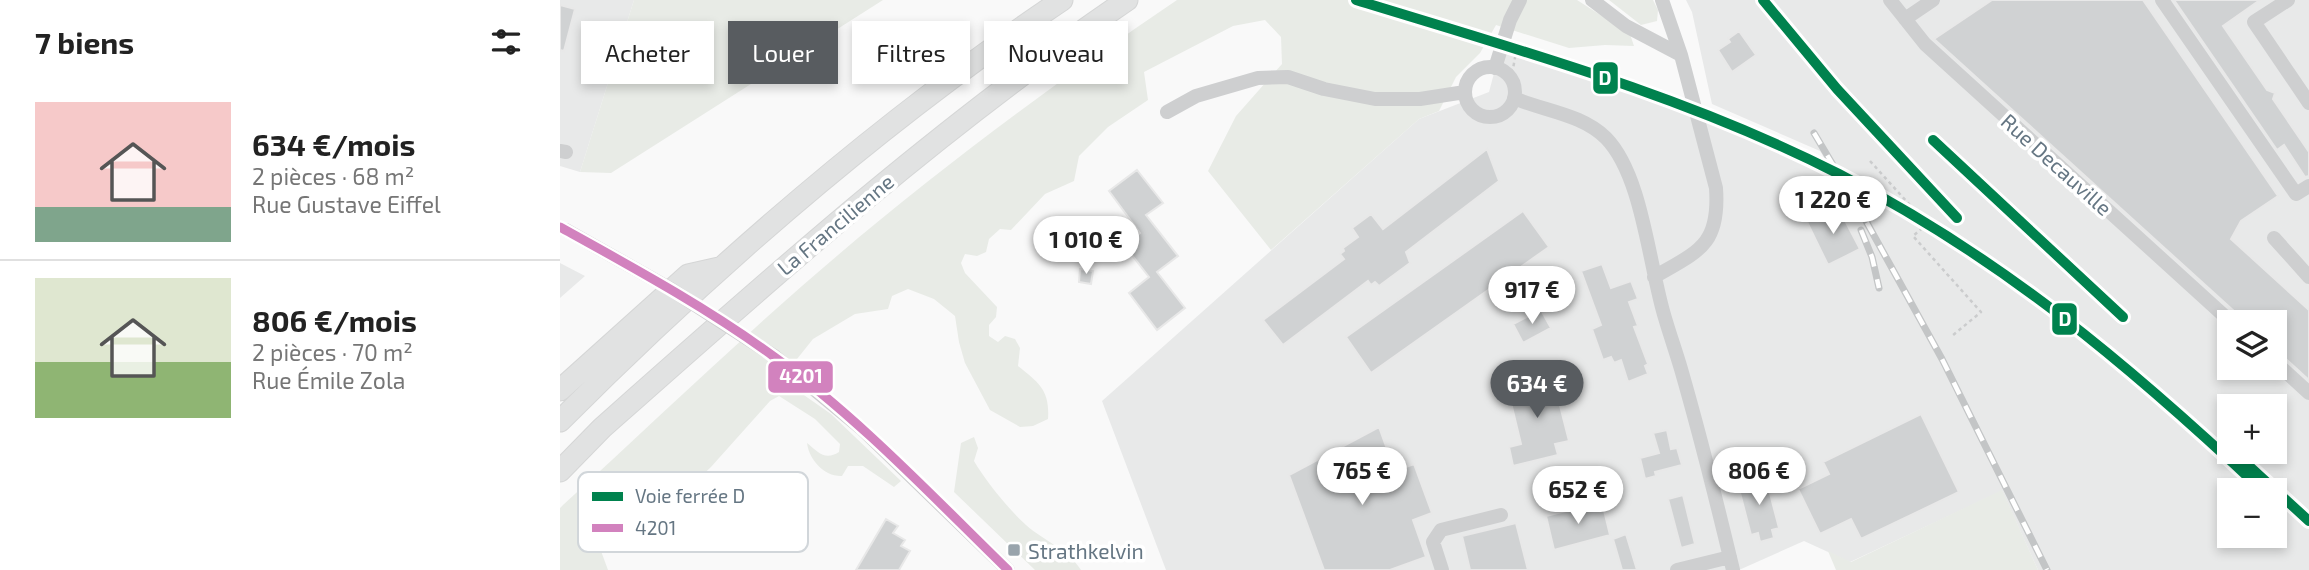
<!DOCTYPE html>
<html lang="fr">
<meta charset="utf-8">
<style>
body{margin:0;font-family:"Exo 2",sans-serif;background:#f6f6f6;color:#222;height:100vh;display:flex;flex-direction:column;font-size:26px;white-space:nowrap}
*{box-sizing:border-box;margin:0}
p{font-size:23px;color:#767676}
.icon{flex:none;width:38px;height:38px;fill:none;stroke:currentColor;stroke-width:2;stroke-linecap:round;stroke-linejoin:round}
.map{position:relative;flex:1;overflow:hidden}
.side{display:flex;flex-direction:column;background:#fff;width:560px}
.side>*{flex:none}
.banner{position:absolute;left:21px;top:21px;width:665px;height:63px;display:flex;gap:14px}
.controls{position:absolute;left:1657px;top:310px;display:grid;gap:14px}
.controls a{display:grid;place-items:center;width:70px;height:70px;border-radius:0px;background:#fff;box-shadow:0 4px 10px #0003;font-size:35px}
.price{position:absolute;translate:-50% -60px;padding:0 16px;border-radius:24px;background:#fff;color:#222;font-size:23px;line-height:46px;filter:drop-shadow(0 2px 4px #0008)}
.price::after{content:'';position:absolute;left:50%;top:42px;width:21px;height:16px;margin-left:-10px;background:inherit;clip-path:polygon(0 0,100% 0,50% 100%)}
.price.on{background:#585c60;color:#fff}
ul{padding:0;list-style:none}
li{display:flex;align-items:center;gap:21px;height:175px;padding:0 35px}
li+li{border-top:2px solid #e0e0e0}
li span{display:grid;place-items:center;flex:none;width:196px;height:140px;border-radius:0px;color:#555}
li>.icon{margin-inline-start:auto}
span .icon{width:84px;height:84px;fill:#fffc;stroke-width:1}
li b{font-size:30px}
h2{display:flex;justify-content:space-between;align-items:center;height:84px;padding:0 35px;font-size:30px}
.chip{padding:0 24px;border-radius:0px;background:#fff;box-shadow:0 4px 10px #0003;font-size:24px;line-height:63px}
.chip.on{background:#585c60;color:#fff}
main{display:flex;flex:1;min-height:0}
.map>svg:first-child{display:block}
.built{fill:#e8e9e9;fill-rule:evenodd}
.green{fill:#e8ebe6}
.building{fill:#d0d2d3;stroke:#e8e8e8;stroke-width:2}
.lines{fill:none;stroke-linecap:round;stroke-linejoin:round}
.highway-casing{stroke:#d5d6d6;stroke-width:23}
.path{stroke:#cbcccd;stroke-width:2.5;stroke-dasharray:3.5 3.5;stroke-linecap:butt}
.minor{stroke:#cecfd0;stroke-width:14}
.highway{stroke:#e1e2e2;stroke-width:21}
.rail-casing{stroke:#c3c5c6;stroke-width:7}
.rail{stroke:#fff;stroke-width:4.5;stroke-dasharray:13;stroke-linecap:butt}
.minor-bridge{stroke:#cecfd0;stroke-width:14}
.bus-1-casing{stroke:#fff;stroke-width:14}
.bus-1{stroke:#d282be;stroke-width:9}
.rail-1-casing{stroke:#fff;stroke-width:16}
.rail-1{stroke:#00824e;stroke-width:10}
.poi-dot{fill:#99a4ac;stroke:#fff;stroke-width:2.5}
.labels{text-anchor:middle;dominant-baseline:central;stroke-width:7;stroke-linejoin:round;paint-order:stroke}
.street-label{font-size:21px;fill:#657683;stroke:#fff}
.poi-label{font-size:21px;fill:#657683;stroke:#fff;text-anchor:start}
.key{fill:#fff;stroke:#d1d6da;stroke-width:2}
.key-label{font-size:19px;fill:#657683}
.line-badge{stroke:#fff;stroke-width:2.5}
.badge-label{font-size:19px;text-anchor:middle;font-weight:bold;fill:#fff}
</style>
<main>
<section class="side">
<h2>7 biens<svg class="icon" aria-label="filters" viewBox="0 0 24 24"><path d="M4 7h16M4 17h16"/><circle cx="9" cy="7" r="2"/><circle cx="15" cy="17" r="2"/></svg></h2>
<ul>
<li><span style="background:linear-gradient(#f6c9c9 75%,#7fa58c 0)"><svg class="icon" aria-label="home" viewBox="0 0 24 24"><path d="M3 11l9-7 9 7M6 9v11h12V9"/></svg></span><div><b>634 €/mois</b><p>2 pièces · 68 m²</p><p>Rue Gustave Eiffel</p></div></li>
<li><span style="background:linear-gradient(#dfe7d0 60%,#8fb573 0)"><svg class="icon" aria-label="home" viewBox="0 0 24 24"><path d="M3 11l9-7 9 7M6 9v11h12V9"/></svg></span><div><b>806 €/mois</b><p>2 pièces · 70 m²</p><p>Rue Émile Zola</p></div></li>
</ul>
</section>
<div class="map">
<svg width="1749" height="570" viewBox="0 0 1749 570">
<rect width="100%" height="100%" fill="#f9f9f9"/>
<path class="built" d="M0,0H74L20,172L0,166Z
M1126,0H1749V570H1478L1442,491L1290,562L1244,541L1179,570H606L542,401L859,119L929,92L941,47L1118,107L1211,145L1276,177L1260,151L1152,104L1132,12ZM1670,322H1715V368H1670ZM1670,406H1715V452H1670ZM1670,490H1715V536H1670Z
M0,263L25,276L0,298Z"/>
<path class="green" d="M74,0H323L51,173L20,172Z
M617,0H1017L1070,34L1074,46L1045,45L1009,48L936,25L920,53L896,77L879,111L859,119L711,250L648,171L676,116L722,64L721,37L705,20L673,26L584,72L588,100L548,127L519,156L514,181L485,194L451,230L440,229L429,239L426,252L417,256L405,254L401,263L405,273L437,307L436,317L429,325V336L438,342L445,336L455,339L460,348L458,366C479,383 490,390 488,419L473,426L460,427L430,410L405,363L399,342L395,316L374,299L348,289L332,296L328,309L295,314L253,339L221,379L271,414L341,481L334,487L303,466H288L282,476C265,477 249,460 247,443C258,452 265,461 279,452L280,444L255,419L219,396L210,401L151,467L115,501L83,506L41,551L48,570H0V508L3,505C83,432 161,357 242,286C360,183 487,88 617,0Z
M1049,0H1093L1098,10L1097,21L1081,25Z
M414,437L418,448L414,461C425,480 450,511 466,525C484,541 508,549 521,570H475L394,492L401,443Z
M1442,490L1478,570H1276L1268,551L1291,562Z"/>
<path class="building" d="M1432,0H1583L1718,196L1681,221L1671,239L1749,310V380L1715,349V322H1686L1374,39Z
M1614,0H1700L1663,26L1707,90L1715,93L1713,99L1749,152V176L1745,177L1724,145L1717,150Z
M0,5L15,9L4,51L0,50Z
M1179,31L1196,55L1172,72L1158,50L1170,42L1168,39Z
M927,149L939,181L846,252L850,263L819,286L815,282L811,285L808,281L723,345L703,320L784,259L780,254L784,251L783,248L798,237L792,228L811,214L823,229Z
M577,170L603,203L586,215L618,256L597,272L625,308L597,330L569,293L589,277L564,245L580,233L549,191Z
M1278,207L1300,249L1268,265L1247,222Z
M963,211L989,247L811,373L786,337Z
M1042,264L1051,288L1071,281L1078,299L1069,302L1078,326L1074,327L1088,364L1085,366L1088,374L1068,382L1061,360L1054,363L1051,357L1043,360L1032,329L1041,325L1021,271Z
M520,269L533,271L531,284L519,282Z
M981,310L991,328L963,343L953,324Z
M992,374L1009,441L995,444L998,455L953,466L949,447L961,444L947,386Z
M1361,414L1399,492L1301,539L1291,519L1260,534L1238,489L1269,474L1263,462Z
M819,427L835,471L854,464L872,513L853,520L866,557L830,570H764L729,475Z
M1107,430L1111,449L1117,448L1122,465L1095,472L1096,476L1085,479L1080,458L1099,453L1093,433Z
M1196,470L1200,484L1207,482L1219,528L1212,530L1214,538L1200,542L1198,533L1191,535L1179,489L1186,487L1182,473Z
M1123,495L1135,544L1121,548L1108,499Z
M1042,502L1050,535L994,550L986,516Z
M326,519L338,526L333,533L345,540L341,546L350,551L339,570H296Z
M956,523L968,570H910L902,536Z
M1066,534L1077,570H1062L1053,539Z"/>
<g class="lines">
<g class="highway-casing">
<path id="highway" d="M0,390L128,275L159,268
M0,421C155,266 320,122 502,0
M0,471L42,428C211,278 380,127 567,0"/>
</g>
<path class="path" d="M950,72L953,69L956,52
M1310,161L1367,224L1353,236L1421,312L1392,336"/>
<path class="minor" d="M1032,0L1066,26L1121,55
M1330,0L1365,44L1671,322
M1602,0L1736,194L1749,186
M1728,0L1694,22L1749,103
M1345,19L1373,0
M905 92a25 25 0 1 1 50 0a25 25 0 1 1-50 0Z
M935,68L950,20L960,0
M954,98C984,111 1022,114 1046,138C1083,176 1089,267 1105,318C1110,335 1116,352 1121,369C1140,435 1157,503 1173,570
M607,112L636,96L698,78L728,77L764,89L815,99H860L905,92
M0,151L6,152
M1714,238L1749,277
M1094,277C1139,251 1160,245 1156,188L1121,55L1102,0
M214,356L301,428L448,570
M1715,362L1749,393
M882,570L873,542L881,530L941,515
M1117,570L1170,557"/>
<use href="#highway" class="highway"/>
<g class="rail-casing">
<path id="rail" d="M1254,133L1301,212L1382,359L1487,570
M1301,230L1312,257L1319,288"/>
</g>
<use href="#rail" class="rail"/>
<path class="minor-bridge" d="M6,230L109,288L214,356"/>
<g class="bus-1-casing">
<path id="bus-1" d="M0,227C72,267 146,307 213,356C297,416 374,498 448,570"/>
</g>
<use href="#bus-1" class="bus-1"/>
<g class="rail-1-casing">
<path id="rail-1" d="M796,0C959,50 1126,96 1279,174C1442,258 1569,365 1702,490
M1203,0L1277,89L1397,218
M1373,140L1563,317
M1677,455L1749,521"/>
</g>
<use href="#rail-1" class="rail-1"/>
</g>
<rect class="poi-dot" x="447" y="543" width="14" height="14" rx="3.5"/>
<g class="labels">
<g class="street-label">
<text transform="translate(1497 164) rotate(42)">Rue Decauville</text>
<text transform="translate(275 224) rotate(-40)">La Francilienne</text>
</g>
<g class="poi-label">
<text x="468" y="550">Strathkelvin</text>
</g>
</g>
<rect x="18" y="472" width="230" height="80" rx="10" class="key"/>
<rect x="32" y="492" width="31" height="9" fill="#00824e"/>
<rect x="32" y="524" width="31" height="8" fill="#d282be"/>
<g class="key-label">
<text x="75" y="503">Voie ferrée D</text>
<text x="75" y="535">4201</text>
</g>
<g class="line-badge">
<rect x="1032" y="61" width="27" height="34" rx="7" fill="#00824e"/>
<rect x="1491" y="302" width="27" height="34" rx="7" fill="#00824e"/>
<rect x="207" y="360" width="67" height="34" rx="7" fill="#d282be"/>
</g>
<g class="badge-label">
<text x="1045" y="85">D</text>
<text x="1505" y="326">D</text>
<text x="241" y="383">4201</text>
</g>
</svg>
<div class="controls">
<a><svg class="icon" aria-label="layers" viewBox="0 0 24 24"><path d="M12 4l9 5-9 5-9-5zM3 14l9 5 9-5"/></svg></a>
<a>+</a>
<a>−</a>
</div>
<b class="price" style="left:1273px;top:236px">1 220 €</b>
<b class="price" style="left:526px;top:276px">1 010 €</b>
<b class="price" style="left:972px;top:326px">917 €</b>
<b class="price on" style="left:977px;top:420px">634 €</b>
<b class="price" style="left:802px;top:507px">765 €</b>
<b class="price" style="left:1199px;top:507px">806 €</b>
<b class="price" style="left:1018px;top:526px">652 €</b>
<div class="banner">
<a class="chip">Acheter</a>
<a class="chip on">Louer</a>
<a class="chip">Filtres</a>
<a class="chip">Nouveau</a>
</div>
</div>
</main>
